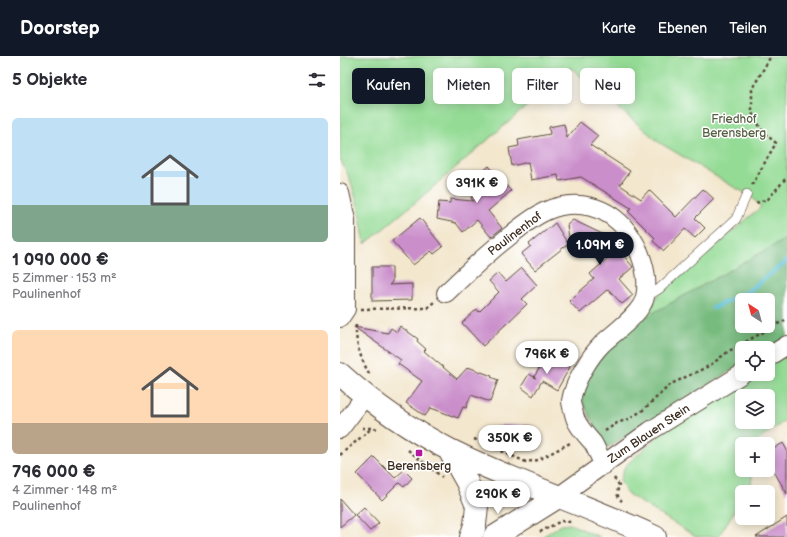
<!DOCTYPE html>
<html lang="de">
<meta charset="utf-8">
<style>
body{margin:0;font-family:"Balsamiq Sans",sans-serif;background:#f2f2f3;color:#2b2b33;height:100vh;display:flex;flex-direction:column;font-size:15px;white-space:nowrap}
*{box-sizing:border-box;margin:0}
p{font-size:13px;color:#7c7c81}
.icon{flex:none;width:22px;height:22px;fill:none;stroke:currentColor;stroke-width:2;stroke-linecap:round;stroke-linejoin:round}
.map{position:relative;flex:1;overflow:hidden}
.panel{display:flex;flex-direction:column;background:#fff;width:340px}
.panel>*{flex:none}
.guide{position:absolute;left:12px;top:12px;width:375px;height:36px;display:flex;gap:8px}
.needle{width:26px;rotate:324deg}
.tools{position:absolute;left:395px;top:237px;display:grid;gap:8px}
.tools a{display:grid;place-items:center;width:40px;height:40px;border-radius:6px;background:#fff;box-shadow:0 2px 10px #0003;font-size:20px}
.price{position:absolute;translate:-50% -34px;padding:0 9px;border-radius:14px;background:#fff;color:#222;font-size:13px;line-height:26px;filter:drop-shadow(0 1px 2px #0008)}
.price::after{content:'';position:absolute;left:50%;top:24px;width:12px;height:9px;margin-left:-6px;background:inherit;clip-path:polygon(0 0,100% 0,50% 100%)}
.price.current{background:#111827;color:#fff}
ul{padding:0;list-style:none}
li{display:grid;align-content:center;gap:8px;height:212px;padding:0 12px}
li span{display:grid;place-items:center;height:124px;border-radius:6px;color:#555}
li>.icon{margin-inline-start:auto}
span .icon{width:72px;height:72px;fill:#fffc;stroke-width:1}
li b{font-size:17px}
h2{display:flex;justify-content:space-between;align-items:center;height:48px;padding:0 12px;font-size:17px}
.pill{padding:0 14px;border-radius:6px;background:#fff;box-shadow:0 2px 10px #0003;font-size:14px;line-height:36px}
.pill.current{background:#111827;color:#fff}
header{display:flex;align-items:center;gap:24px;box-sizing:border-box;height:56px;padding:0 20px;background:#111827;color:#fff}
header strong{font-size:19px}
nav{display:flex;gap:22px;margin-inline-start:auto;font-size:14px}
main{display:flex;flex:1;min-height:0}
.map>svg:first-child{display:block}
.green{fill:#94db95;stroke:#68825a;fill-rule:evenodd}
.forest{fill:#77bb7e;stroke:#59724e;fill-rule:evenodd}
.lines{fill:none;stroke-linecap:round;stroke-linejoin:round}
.stream{stroke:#57bdd5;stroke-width:4.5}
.building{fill:#ca8ecb}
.service-casing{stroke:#574638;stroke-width:10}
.minor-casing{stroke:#574638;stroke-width:20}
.tertiary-casing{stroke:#574638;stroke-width:24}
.secondary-casing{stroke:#574638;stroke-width:24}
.path{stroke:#574638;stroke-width:2.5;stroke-dasharray:3 3;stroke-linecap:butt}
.service{stroke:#fff;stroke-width:9}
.minor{stroke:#fff;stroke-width:18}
.tertiary{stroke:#fff;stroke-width:22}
.secondary{stroke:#fff;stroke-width:22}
.poi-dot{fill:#b5179e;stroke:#fff;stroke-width:1.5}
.labels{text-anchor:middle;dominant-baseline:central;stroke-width:3;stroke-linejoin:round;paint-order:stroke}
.park-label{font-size:12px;fill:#565f42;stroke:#fff}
.street-label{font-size:12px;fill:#3b2a1e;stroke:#fff}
.poi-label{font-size:12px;fill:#3b2a1e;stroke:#fff}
</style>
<header>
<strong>Doorstep</strong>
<nav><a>Karte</a><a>Ebenen</a><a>Teilen</a></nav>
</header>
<main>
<section class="panel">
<h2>5 Objekte<svg class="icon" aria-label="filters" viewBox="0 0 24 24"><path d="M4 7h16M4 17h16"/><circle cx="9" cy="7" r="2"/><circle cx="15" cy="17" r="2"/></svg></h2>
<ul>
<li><span style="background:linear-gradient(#bfe0f5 70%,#7fa58c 0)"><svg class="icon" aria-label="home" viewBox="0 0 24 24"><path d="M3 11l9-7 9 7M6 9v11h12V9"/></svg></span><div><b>1 090 000 €</b><p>5 Zimmer · 153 m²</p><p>Paulinenhof</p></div></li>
<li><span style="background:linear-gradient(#ffd9b3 75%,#b9a48a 0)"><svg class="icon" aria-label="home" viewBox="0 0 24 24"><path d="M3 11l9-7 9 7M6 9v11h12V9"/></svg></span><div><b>796 000 €</b><p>4 Zimmer · 148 m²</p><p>Paulinenhof</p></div></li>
</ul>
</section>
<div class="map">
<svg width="447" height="481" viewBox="0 0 447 481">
<rect width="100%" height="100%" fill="#fff"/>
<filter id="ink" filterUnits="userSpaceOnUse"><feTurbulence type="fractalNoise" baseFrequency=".025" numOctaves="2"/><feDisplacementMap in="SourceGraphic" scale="8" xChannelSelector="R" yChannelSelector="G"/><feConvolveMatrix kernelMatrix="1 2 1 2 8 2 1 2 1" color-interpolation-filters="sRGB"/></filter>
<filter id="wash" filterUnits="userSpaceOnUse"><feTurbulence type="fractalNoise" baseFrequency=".012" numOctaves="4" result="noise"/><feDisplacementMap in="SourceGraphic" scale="16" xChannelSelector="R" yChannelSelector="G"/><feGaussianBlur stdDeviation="0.9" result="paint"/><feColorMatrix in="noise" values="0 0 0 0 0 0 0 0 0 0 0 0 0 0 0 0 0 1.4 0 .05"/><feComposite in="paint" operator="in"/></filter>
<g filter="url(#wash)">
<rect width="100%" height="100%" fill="#f3e7ce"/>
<path class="green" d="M2,0H447V181L443,185L304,262L319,238L421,151L411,140L392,130L320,87L231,12L77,145L25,188L18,150L10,123L0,103V4Z
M447,296V363L416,386L415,388H402V414H413L411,428L406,436H402V443L378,481H356L286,437L280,424L285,410L323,376L413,318H428V308ZM402,340H428V366H402Z
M230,468L260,481H202L221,469Z"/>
<path class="forest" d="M447,181V281L428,292H402V308L267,392L242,346V331L258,303L278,283L304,262L442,185ZM402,244H428V270H402Z"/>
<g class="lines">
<path class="stream" d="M373,252L407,236L447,205"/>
</g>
<g id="blocks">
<path class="building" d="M240,66L258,80L250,89L290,115L280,129L301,143L309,134L336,161L363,133L374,143L355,162L365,172L355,182L345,173L324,195L313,185L315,182L288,155L291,152L241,121L219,125L218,119L191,124L188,106L172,110L169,92L179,90L178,84L210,78L209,71L224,68L227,82Z
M149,110L171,135L148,155L162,172L151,181L137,164L123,176L116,167L97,163L99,146L110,147V143L133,145L131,142L140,133L132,125Z
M80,162L103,191L94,198L91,195L73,209L52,185Z
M233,164L279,186L275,189L293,211L279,223L293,239L282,248L268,233L240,257L229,245L254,223L250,218L268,202L230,188L227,169Z
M215,167L228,188L195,214L181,198L191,190L189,188Z
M32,211H52V226L49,229L72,228V244L32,245Z
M182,212L197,229L182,243L187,248L143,290L122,267L137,253L139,256L159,236L149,225L158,217L166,226Z
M60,270L78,283L77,285L86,293L84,295L117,323L128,311L152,320L151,321L158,324L150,346L131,339L126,352L123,351L118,362L91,352L85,360L66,347L82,325L58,308L61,304L14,271L48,277L51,272L57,276Z
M208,298L230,311L217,334L202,325L193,340L181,331L189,318L196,322L194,321Z
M161,369L192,370V391H161Z
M443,387L447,394V438L428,405V396Z
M34,401L55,422L64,414L72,422L64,431L59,427L42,444L17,418Z
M0,443L14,459L0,471Z
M24,451L39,467L30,475L15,459Z
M447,461V481H416Z"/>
</g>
</g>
<g filter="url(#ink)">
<use href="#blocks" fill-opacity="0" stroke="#574638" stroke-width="1"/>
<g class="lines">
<g class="service-casing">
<path id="service" d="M306,241L319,233L396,163L407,138"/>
</g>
<g class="minor-casing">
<path id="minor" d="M0,137L6,164V253L0,262
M106,237C124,220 142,202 162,186C176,175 190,162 206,155C236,142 268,150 287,175C300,192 310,219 305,241C302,257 275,276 263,287C249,301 234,326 231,345C231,348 232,351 233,354C234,358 235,364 238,368C242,375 248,381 253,387C257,394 260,402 264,409
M428,301L447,289
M0,373L25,340
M218,441L310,375L402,318"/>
</g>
<g class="tertiary-casing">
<path id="tertiary" d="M154,481L218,441"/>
</g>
<g class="secondary-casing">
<path id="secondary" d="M0,318C33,348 70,374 110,394C176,427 247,449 315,481
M109,394L127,426L137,450L135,469L131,481"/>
</g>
<path class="path" d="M412,129L436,87L423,76L412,57V33L431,0
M416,147L428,143L447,121
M21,253L87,252L94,246
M16,269C15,287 21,304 30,319
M22,372H32L38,373
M265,375L277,367L289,363L303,354L331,328L369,310L389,295L447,263
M134,383L186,406L198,404L232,386
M68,394L102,421
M0,399L32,372
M274,422L279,429C277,436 276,440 282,445
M165,439L166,449
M155,449L166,448
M200,476L221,465L231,466"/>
<use href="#service" class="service"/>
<use href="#minor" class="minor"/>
<use href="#tertiary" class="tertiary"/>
<use href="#secondary" class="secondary"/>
</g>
</g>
<rect class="poi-dot" x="75" y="393" width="8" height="8" rx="2"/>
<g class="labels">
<g class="park-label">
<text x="394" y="63">Friedhof<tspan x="394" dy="14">Berensberg</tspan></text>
</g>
<g class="street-label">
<text transform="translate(175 178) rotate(-37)">Paulinenhof</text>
<text transform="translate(309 378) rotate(-34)">Zum Blauen Stein</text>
</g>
<g class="poi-label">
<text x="79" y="410">Berensberg</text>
</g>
</g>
</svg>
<div class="tools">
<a><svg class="needle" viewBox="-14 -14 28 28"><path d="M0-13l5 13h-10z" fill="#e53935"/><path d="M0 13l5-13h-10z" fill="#7c7c81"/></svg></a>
<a><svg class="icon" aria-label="locate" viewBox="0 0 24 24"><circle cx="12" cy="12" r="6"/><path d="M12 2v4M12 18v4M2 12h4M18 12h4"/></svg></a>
<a><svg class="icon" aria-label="layers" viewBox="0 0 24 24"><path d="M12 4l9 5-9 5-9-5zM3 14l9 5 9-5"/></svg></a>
<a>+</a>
<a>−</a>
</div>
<b class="price" style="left:137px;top:148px">391K €</b>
<b class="price current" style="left:260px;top:210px">1.09M €</b>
<b class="price" style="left:207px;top:319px">796K €</b>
<b class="price" style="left:170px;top:403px">350K €</b>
<b class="price" style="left:158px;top:459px">290K €</b>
<div class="guide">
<a class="pill current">Kaufen</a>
<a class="pill">Mieten</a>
<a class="pill">Filter</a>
<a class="pill">Neu</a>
</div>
</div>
</main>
